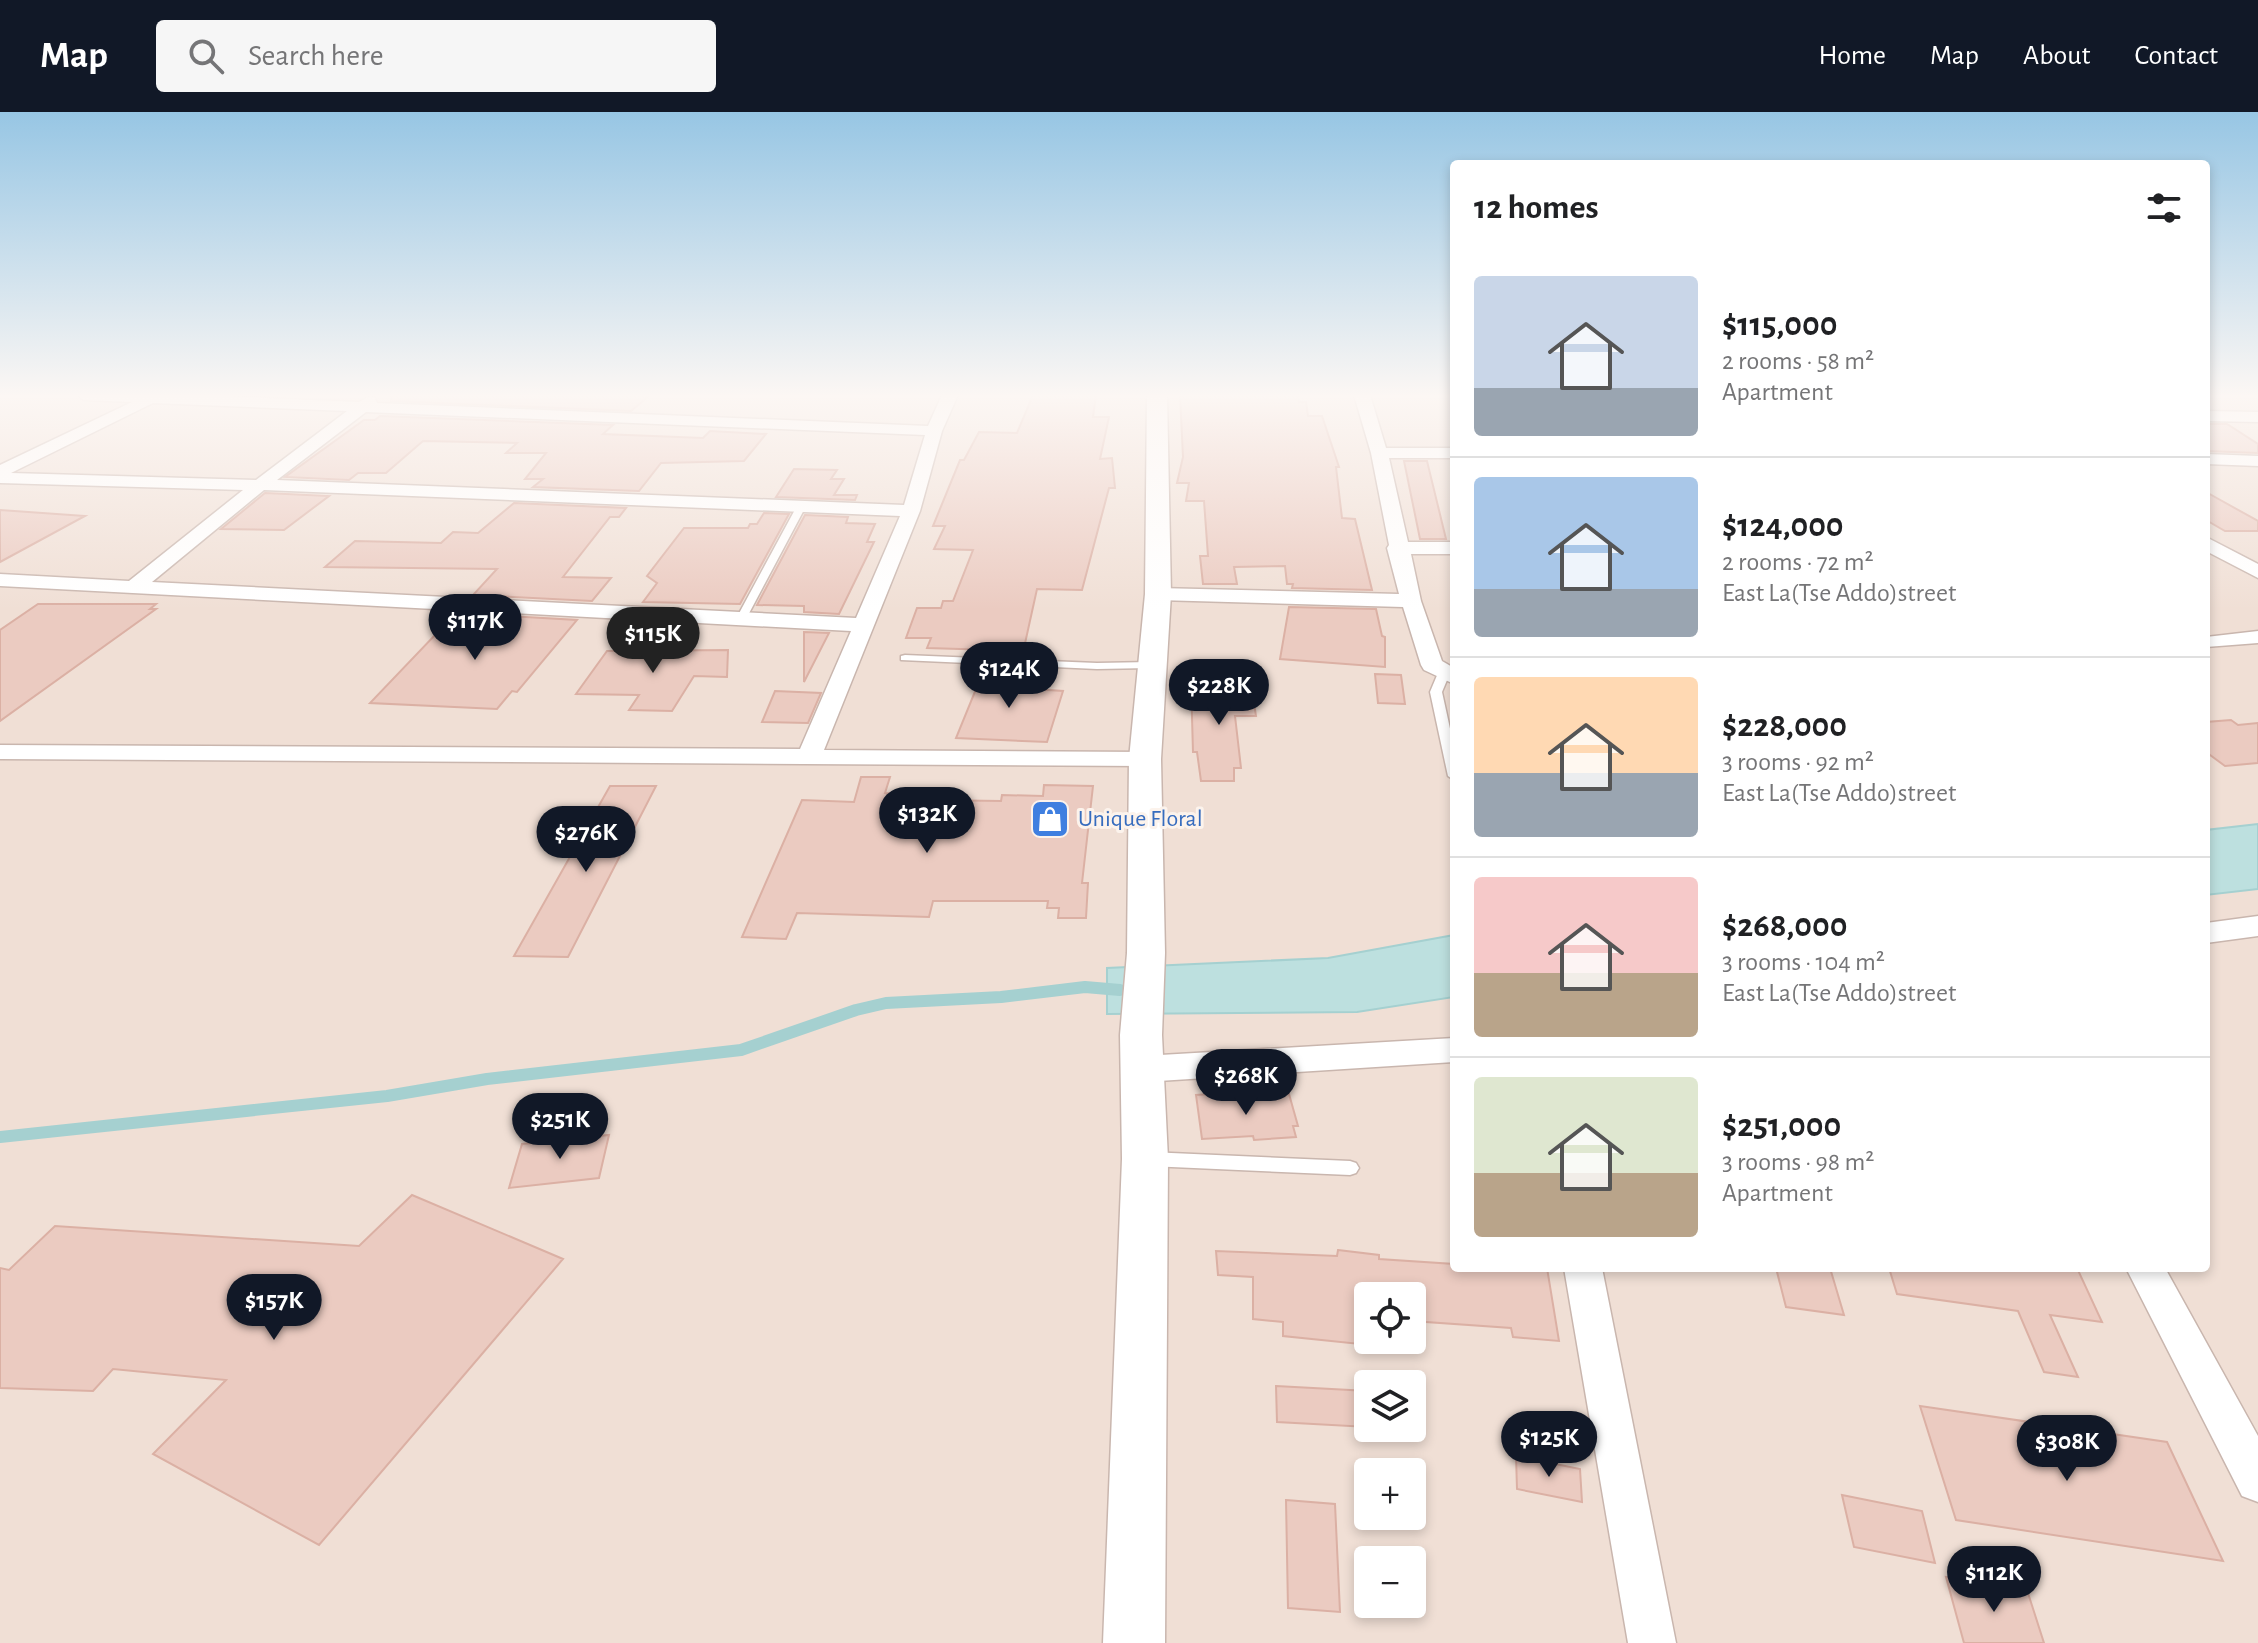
<!DOCTYPE html>
<meta charset="utf-8">
<style>
body{margin:0;font-family:"Alegreya Sans",sans-serif;background:#f6f6f6;color:#202124;height:100vh;display:flex;flex-direction:column;font-size:30px;white-space:nowrap}
*{box-sizing:border-box;margin:0}
p{font-size:26px;color:#757577}
.icon{flex:none;width:44px;height:44px;fill:none;stroke:currentColor;stroke-width:2;stroke-linecap:round;stroke-linejoin:round}
.map{position:relative;flex:1;overflow:hidden}
.panel{position:absolute;left:1450px;top:48px;width:760px;height:1112px;display:flex;flex-direction:column;background:#fff;border-radius:8px;box-shadow:0 4px 12px #0003}
.panel>*{flex:none}
.controls{position:absolute;left:1354px;top:1170px;display:grid;gap:16px}
.controls a{display:grid;place-items:center;width:72px;height:72px;border-radius:8px;background:#fff;box-shadow:0 4px 12px #0003;font-size:40px}
.price{position:absolute;translate:-50% -68px;padding:0 18px;border-radius:28px;background:#111827;color:#fff;font-size:26px;line-height:52px;filter:drop-shadow(0 2px 4px #0008)}
.price::after{content:'';position:absolute;left:50%;top:48px;width:24px;height:18px;margin-left:-12px;background:inherit;clip-path:polygon(0 0,100% 0,50% 100%)}
.price.selected{background:#222;color:#fff}
ul{padding:0;list-style:none}
li{display:flex;align-items:center;gap:24px;height:200px;padding:0 24px}
li+li{border-top:2px solid #e0e0e0}
li span{display:grid;place-items:center;flex:none;width:224px;height:160px;border-radius:8px;color:#555}
li>.icon{margin-inline-start:auto}
span .icon{width:96px;height:96px;fill:#fffc;stroke-width:1}
li b{font-size:34px}
h2{display:flex;justify-content:space-between;align-items:center;height:96px;padding:0 24px;font-size:34px}
header{display:flex;align-items:center;gap:48px;box-sizing:border-box;height:112px;padding:0 40px;background:#111827;color:#fff}
header strong{font-size:38px}
nav{display:flex;gap:44px;margin-inline-start:auto;font-size:28px}
.search{width:560px;height:72px;background:#f6f6f6;display:flex;align-items:center;gap:20px;box-sizing:border-box;padding:0 28px;border-radius:8px;color:#757577;font-size:30px}
.map>svg:first-child{display:block}
.residential{fill:#f0dfd5;fill-rule:evenodd}
.water{fill:#bde0df;stroke:#a5d0d0;stroke-width:2}
.lines{fill:none;stroke-linecap:round;stroke-linejoin:round}
.stream{stroke:#a5d0d0;stroke-width:12}
.building{fill:#ebcbc1;stroke:#dbb0a4;stroke-width:2}
.service-casing{stroke:#c9b6ae;stroke-width:3}
.minor-casing{stroke:#c9b6ae;stroke-width:3}
.tertiary-casing{stroke:#c9b6ae;stroke-width:3}
.service{fill:#fff;fill-rule:evenodd}
.minor{fill:#fff;fill-rule:evenodd}
.tertiary{fill:#fff;fill-rule:evenodd}
.labels{text-anchor:middle;dominant-baseline:central;stroke-width:6;stroke-linejoin:round;paint-order:stroke}
.shop-label{font-size:24px;fill:#366cbe;stroke:#fcf3ec;text-anchor:start}
</style>
<header>
<strong>Map</strong>
<div class="search"><svg class="icon" aria-label="search" viewBox="0 0 24 24"><circle cx="10" cy="10" r="6"/><path d="M15 15l6 6"/></svg>Search here</div>
<nav><a>Home</a><a>Map</a><a>About</a><a>Contact</a></nav>
</header>
<div class="map">
<svg width="2258" height="1531" viewBox="0 0 2258 1531">
<rect width="100%" height="100%" fill="#f9eee6"/>
<path class="residential" d="M0,283H1454V823L1328,846L1107,901L1357,900L1454,885V1156H2206V783L2258,777V1531H0ZM1368,1184H1412V1228H1368ZM1368,1272H1412V1316H1368ZM1368,1360H1412V1404H1368ZM1368,1448H1412V1492H1368Z
M2206,283H2258V712L2206,718Z"/>
<path class="water" d="M2258,712V777L2206,783V718Z
M1454,823V885L1357,900L1107,902V856L1328,846Z"/>
<g class="lines">
<path class="stream" d="M0,1025L387,984L487,967L741,938L856,898L886,891L1001,885L1085,875L1120,878"/>
</g>
<path class="building" d="M391,283H650L631,299L391,289Z
M1033,283H1096L1093,305H1109L1100,347L1112,346L1115,376H1109L1082,478L1037,477L1022,545L990,544L993,538L927,536L931,526H906L917,496H941L943,489H953L973,438L934,437L945,414H933L960,348H964L979,320L1017,321Z
M1180,283H1298L1299,290H1306L1308,304H1322L1339,355H1336L1342,406L1355,407L1372,478L1292,476L1293,472H1287L1285,454L1234,455L1237,472H1203L1200,444H1208L1204,389H1186L1189,371H1177L1183,345Z
M380,304L613,313L603,322L703,326L710,319L766,322L744,349L661,351L639,379L533,375L543,367H525L546,341H506L517,331L423,329L386,361H358L349,368L285,365L364,308H375Z
M2206,312H2227L2258,332V341L2206,339Z
M1404,349H1427L1446,427H1420Z
M794,357L837,358L831,367H844L834,383H857L855,388L776,385Z
M2206,380L2258,409V419H2225L2206,408Z
M265,381L329,384L284,418L221,417Z
M514,391L626,396L619,405H610L563,465L611,466L592,489L473,483L497,457L325,455L355,429L441,431L453,420L478,421Z
M0,398L85,404L0,450Z
M764,401L789,402L740,492L643,490L657,471L647,464L684,416H748L750,412H757Z
M805,403L848,405L846,411L875,412L867,430H874L839,502L804,500V494L757,493Z
M38,492H156L150,497H156L0,609V518Z
M1289,495L1376,497L1382,524L1385,525V555L1280,547Z
M456,501L577,508L517,580L512,579L497,597L370,591Z
M804,520L829,521L804,570Z
M728,538L727,565L694,564L672,599L629,598L639,583L576,582L607,539Z
M985,555L1019,556L1015,576L1063,579L1047,630L956,626Z
M1375,562L1401,563L1405,592L1378,591Z
M1191,570L1251,572L1256,604H1235L1241,656H1234V669H1201L1197,640H1193Z
M775,579L821,581L808,611L762,610Z
M2231,608L2238,613L2258,611V651L2225,654L2206,640V610Z
M861,665H890L885,681L931,683L930,688L1001,689L1002,683L1043,684L1044,673L1093,674L1082,771H1088L1086,806H1058L1059,796H1047L1048,789H933L929,805L797,801L786,827L742,825L802,688L854,690Z
M610,674H656L568,845L514,844Z
M1226,981L1227,987L1289,982L1298,1014H1293L1296,1025L1254,1028L1253,1024L1202,1027L1196,983Z
M609,1023L599,1066L509,1076L522,1032Z
M412,1083L563,1147L319,1433L153,1342L226,1268L113,1257L93,1279L0,1276V1156L9,1158L55,1114L359,1134Z
M1338,1138L1379,1143V1147L1454,1152V1156H1547L1559,1229L1513,1225L1511,1216L1412,1209V1184H1368V1228H1379V1234L1283,1224V1210L1253,1207V1165L1218,1163L1216,1139L1337,1144Z
M1776,1156H1830L1844,1203L1786,1195Z
M1889,1156H2077L2102,1210L2050,1203L2078,1265L2044,1260L2018,1199L1897,1182Z
M1276,1274L1368,1279V1315L1277,1310Z
M1920,1294L2167,1330L2223,1449L1956,1408Z
M1516,1344L1580,1357L1582,1390L1517,1377Z
M1842,1383L1922,1399L1935,1451L1854,1435Z
M1286,1388L1335,1392L1340,1500L1288,1496Z
M1946,1465L2028,1481L2044,1531H1964Z"/>
<g class="lines">
<g class="service-casing">
<path id="service" d="M798,392L806,394L746,507L745,509H737L736,507Z
M905,543L1097,551L1150,550L1156,553L1150,556L1097,557L901,548V544Z
M1444,558L1450,561L1442,580L1454,635V668L1448,664L1430,580L1438,561Z
M1149,1040L1350,1049L1356,1051L1359,1056L1356,1061L1350,1063L1149,1054L1143,1052L1140,1047L1143,1042Z"/>
</g>
<g class="minor-casing">
<path id="minor" d="M77,283H198L359,290L370,284L375,286L377,291L928,314L942,283H958L942,319L920,399L824,638L1145,640L1154,642L1157,647L1154,652L1145,654L0,647V633L800,637L851,519L0,474V462L129,469L243,378L0,371V353L132,290L84,288ZM153,291L347,299L256,368L11,361ZM366,300L925,323L904,393L277,368ZM264,378L900,404L856,506L152,470Z
M1354,283H1370L1386,336H1454V346H1389L1408,430H1454V442H1411L1421,489L1442,549L1454,556V572L1424,558L1421,553L1403,495L1158,488L1148,482L1158,476L1399,482L1387,436L1389,433L1371,341Z
M2206,299L2258,300V310L2206,309Z
M2206,342L2258,344V354L2206,352Z
M2206,425L2258,452V466L2206,439Z
M2258,519V531L2206,535V525Z
M2258,804V824L2206,831V811Z
M1454,926V950L1143,970L1131,966L1126,957L1131,948L1143,944Z
M1564,1156H1602L1676,1531H1628Z
M2126,1156H2165L2258,1324V1390L2242,1384Z"/>
</g>
<g class="tertiary-casing">
<path id="tertiary" d="M1147,283H1167L1171,482L1161,647L1165,841L1162,923L1168,1047L1165,1531H1103L1122,1047L1120,923L1127,841L1129,647L1145,482Z"/>
</g>
<use href="#service" class="service"/>
<use href="#minor" class="minor"/>
<use href="#tertiary" class="tertiary"/>
</g>
<linearGradient id="sky" x2="0" y2="1"><stop stop-color="#97c6e4"/><stop offset="0.57" stop-color="#fcf7f4"/><stop offset="1" stop-color="#fcf7f4" stop-opacity="0"/></linearGradient>
<rect width="2258" height="498" fill="url(#sky)"/>
<defs>
<g id="shop-square" transform="scale(2)"><rect x="-9" y="-9" width="18" height="18" rx="4" fill="#3f7fe0" stroke="#fcf3ec"/><path d="M-5-2.5h2.3a2.7 3.5 0 0 1 5.4 0H5L5.5 6h-11ZM-1.5-2.5h3a1.5 2.3 0 0 0-3 0Z" fill="#fff"/></g>
</defs>
<g fill-rule="evenodd">
<use href="#shop-square" x="1050" y="707"/>
</g>
<g class="labels">
<g class="shop-label">
<text x="1078" y="707">Unique Floral</text>
</g>
</g>
</svg>
<div class="controls">
<a><svg class="icon" aria-label="locate" viewBox="0 0 24 24"><circle cx="12" cy="12" r="6"/><path d="M12 2v4M12 18v4M2 12h4M18 12h4"/></svg></a>
<a><svg class="icon" aria-label="layers" viewBox="0 0 24 24"><path d="M12 4l9 5-9 5-9-5zM3 14l9 5 9-5"/></svg></a>
<a>+</a>
<a>−</a>
</div>
<b class="price" style="left:475px;top:550px">$117K</b>
<b class="price selected" style="left:653px;top:563px">$115K</b>
<b class="price" style="left:1009px;top:598px">$124K</b>
<b class="price" style="left:1219px;top:615px">$228K</b>
<b class="price" style="left:927px;top:743px">$132K</b>
<b class="price" style="left:586px;top:762px">$276K</b>
<b class="price" style="left:1246px;top:1005px">$268K</b>
<b class="price" style="left:560px;top:1049px">$251K</b>
<b class="price" style="left:274px;top:1230px">$157K</b>
<b class="price" style="left:1549px;top:1367px">$125K</b>
<b class="price" style="left:2067px;top:1371px">$308K</b>
<b class="price" style="left:1994px;top:1502px">$112K</b>
<section class="panel">
<h2>12 homes<svg class="icon" aria-label="filters" viewBox="0 0 24 24"><path d="M4 7h16M4 17h16"/><circle cx="9" cy="7" r="2"/><circle cx="15" cy="17" r="2"/></svg></h2>
<ul>
<li><span style="background:linear-gradient(#c9d6e8 70%,#9aa5b1 0)"><svg class="icon" aria-label="home" viewBox="0 0 24 24"><path d="M3 11l9-7 9 7M6 9v11h12V9"/></svg></span><div><b>$115,000</b><p>2 rooms · 58 m²</p><p>Apartment</p></div></li>
<li><span style="background:linear-gradient(#a9c7e8 70%,#9aa5b1 0)"><svg class="icon" aria-label="home" viewBox="0 0 24 24"><path d="M3 11l9-7 9 7M6 9v11h12V9"/></svg></span><div><b>$124,000</b><p>2 rooms · 72 m²</p><p>East La(Tse Addo)street</p></div></li>
<li><span style="background:linear-gradient(#ffd9b3 60%,#9aa5b1 0)"><svg class="icon" aria-label="home" viewBox="0 0 24 24"><path d="M3 11l9-7 9 7M6 9v11h12V9"/></svg></span><div><b>$228,000</b><p>3 rooms · 92 m²</p><p>East La(Tse Addo)street</p></div></li>
<li><span style="background:linear-gradient(#f6c9c9 60%,#b9a48a 0)"><svg class="icon" aria-label="home" viewBox="0 0 24 24"><path d="M3 11l9-7 9 7M6 9v11h12V9"/></svg></span><div><b>$268,000</b><p>3 rooms · 104 m²</p><p>East La(Tse Addo)street</p></div></li>
<li><span style="background:linear-gradient(#dfe7d0 60%,#b9a48a 0)"><svg class="icon" aria-label="home" viewBox="0 0 24 24"><path d="M3 11l9-7 9 7M6 9v11h12V9"/></svg></span><div><b>$251,000</b><p>3 rooms · 98 m²</p><p>Apartment</p></div></li>
</ul>
</section>
</div>
